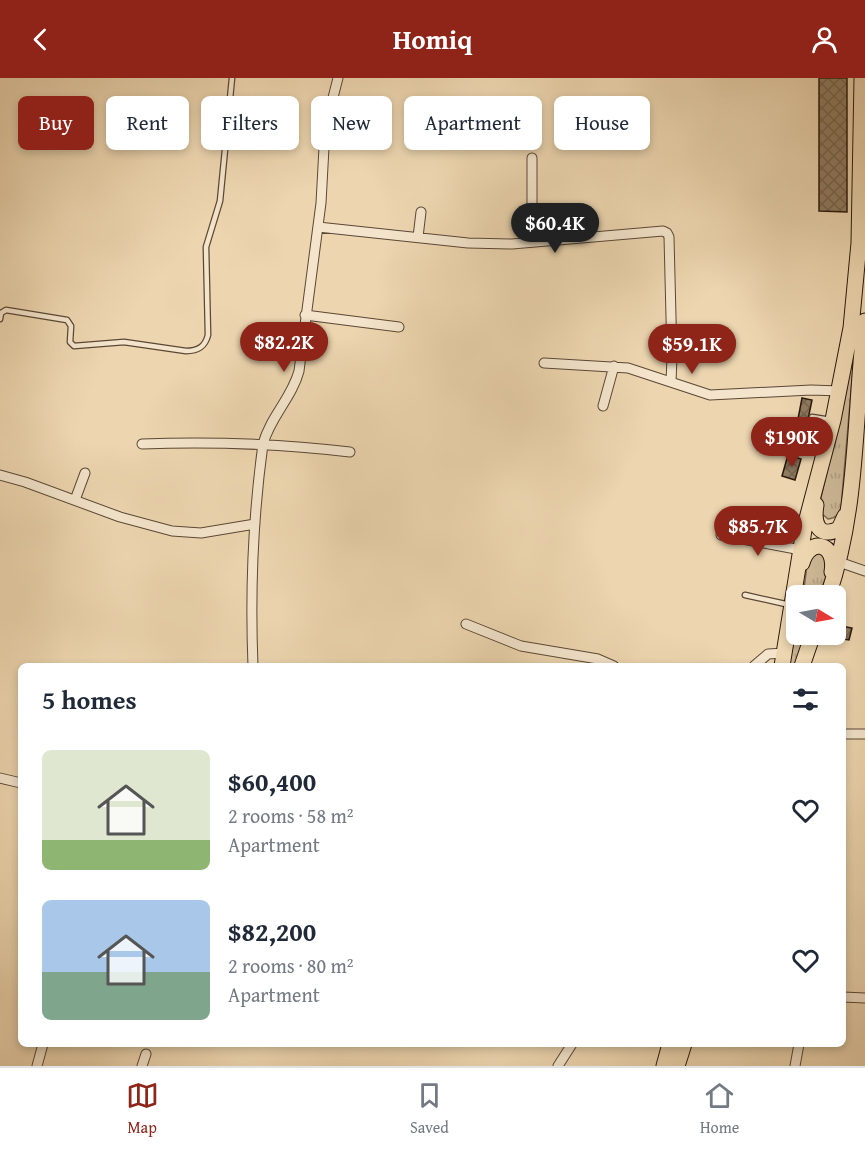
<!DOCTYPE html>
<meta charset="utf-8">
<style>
body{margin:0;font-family:"Gentium Book Plus",serif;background:#f6f6f7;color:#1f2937;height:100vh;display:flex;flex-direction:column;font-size:22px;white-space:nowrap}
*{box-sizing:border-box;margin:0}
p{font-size:20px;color:#747a83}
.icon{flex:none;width:33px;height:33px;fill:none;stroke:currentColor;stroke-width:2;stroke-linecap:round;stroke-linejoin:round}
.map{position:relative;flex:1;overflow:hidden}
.side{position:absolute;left:18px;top:585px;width:828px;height:384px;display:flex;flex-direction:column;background:#fff;border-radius:9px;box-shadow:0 3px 9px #0003}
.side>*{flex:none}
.guide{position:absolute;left:18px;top:18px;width:830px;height:54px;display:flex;gap:12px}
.needle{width:39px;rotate:100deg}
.buttons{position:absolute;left:786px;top:507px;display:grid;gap:12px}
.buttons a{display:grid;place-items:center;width:60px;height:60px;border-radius:9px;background:#fff;box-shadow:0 3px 9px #0003;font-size:30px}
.price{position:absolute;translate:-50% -51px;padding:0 14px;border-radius:21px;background:#8f2418;color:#fff;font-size:20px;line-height:39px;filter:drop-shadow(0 2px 3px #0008)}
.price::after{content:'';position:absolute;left:50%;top:36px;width:18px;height:14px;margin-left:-9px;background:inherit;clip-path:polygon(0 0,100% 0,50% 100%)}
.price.selected{background:#222;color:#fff}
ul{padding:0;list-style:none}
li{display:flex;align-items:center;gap:18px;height:150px;padding:0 24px}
li span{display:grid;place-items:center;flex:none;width:168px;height:120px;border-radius:9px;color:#555}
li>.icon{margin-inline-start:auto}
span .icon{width:72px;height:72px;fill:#fffc;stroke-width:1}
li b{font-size:26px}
h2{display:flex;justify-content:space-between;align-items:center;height:72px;padding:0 24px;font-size:26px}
.chip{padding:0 21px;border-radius:9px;background:#fff;box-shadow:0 3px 9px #0003;font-size:21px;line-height:54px}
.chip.selected{background:#8f2418;color:#fff}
header{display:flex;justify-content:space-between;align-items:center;height:78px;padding:0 24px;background:#8f2418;color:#fff;font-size:27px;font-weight:700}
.tabs{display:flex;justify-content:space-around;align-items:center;height:84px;border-top:2px solid #e0e1e3;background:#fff;font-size:16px;color:#747a83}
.tabs a{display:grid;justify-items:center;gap:3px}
.tabs .selected{color:#8f2418}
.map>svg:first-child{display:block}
.grass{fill:url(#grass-tufts);stroke:#7b6750;stroke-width:1.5}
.building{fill:url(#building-cross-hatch);stroke:#2b190c;stroke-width:1.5}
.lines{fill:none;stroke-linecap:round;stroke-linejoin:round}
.service-casing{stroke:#5b4835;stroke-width:7}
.minor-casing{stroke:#5b4835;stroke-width:11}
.primary-casing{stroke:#2b190c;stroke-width:17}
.service{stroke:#f3e4cb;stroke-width:4.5}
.minor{stroke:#f3e4cb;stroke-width:9}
.primary{stroke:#ecd5af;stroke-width:15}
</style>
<header><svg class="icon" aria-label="back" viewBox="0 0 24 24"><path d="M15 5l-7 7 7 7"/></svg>Homiq<svg class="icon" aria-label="person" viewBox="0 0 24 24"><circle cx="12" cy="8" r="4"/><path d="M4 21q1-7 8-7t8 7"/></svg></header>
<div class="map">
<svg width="865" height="988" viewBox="0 0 865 988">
<defs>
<pattern id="grass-tufts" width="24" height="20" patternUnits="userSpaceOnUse" patternTransform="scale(1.5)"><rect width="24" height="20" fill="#cbb593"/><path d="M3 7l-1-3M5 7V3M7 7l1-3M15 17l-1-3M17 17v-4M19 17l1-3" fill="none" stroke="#ae9b7e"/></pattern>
<pattern id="building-cross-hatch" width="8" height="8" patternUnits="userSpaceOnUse" patternTransform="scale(1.5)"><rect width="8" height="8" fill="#8f7b61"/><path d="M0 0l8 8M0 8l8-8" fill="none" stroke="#75644e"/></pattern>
</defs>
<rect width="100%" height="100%" fill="#ecd5af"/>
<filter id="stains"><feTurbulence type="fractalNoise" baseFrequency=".00333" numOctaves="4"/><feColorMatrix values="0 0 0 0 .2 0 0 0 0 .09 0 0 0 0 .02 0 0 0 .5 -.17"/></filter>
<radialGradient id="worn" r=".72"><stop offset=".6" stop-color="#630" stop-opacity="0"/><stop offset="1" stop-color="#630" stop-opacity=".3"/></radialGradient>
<path class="grass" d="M853,290L841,430C838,437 836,440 828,441L820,434V424L850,291Z
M814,475L824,476L827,496L819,517L803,518L807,488Z
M796,549V556L806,557L796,588H789Z"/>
<path class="building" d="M819,0H847V134L819,133Z
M802,320L812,322L806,351L814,353L812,366L794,362Z
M788,377L801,381L795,402L782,398Z
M836,547L852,550L849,562L836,560Z"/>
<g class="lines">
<g class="service-casing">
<path id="service" d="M0,241L1,235L6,232L67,242L71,248L70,264L74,268L124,264L186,273C198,273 205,269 208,257L206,169L220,123L232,0
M812,339L831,342
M745,517L790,527"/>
</g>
<g class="minor-casing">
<path id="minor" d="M318,149L468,165L512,166L663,153L667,155L669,159L672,279L671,304
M418,159L421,134
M532,164V80
M305,237L399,249
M544,285L628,290L710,317L811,312L840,313
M603,328L614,288
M142,366C213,363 280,366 350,374
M0,397L25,404L120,439L172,453L201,455L255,446
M75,422L85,395
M721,457L801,472
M836,483L865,493
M466,546L521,568L598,581L614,588
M253,588C250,514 253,439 263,366C270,339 292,320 299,293L321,125L325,51L338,0
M754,588L768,576L785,575
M843,656H865
M0,700L21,705
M843,919L865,920
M37,988L43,966
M142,988L146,976
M558,988L572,966
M795,988L799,966"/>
</g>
<g class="primary-casing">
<path id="primary" d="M816,427C813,445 818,461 839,451L845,438
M802,485C809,459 837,464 832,494
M828,518C859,429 854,335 865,243
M782,588L804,452L833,342L851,250L859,165L862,0
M802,588L813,556
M664,988L670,966
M677,988L684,966"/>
</g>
<use href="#service" class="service"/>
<use href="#minor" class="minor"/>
<use href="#primary" class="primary"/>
</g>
<rect width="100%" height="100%" filter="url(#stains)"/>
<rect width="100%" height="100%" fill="url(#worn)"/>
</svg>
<div class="buttons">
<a><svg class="needle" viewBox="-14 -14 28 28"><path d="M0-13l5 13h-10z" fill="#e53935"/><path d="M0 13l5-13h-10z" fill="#747a83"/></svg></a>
</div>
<b class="price selected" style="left:555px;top:176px">$60.4K</b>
<b class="price" style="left:284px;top:295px">$82.2K</b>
<b class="price" style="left:692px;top:297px">$59.1K</b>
<b class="price" style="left:792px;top:390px">$190K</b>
<b class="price" style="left:758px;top:479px">$85.7K</b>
<div class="guide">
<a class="chip selected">Buy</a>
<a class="chip">Rent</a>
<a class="chip">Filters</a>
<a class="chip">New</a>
<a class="chip">Apartment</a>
<a class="chip">House</a>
</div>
<section class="side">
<h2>5 homes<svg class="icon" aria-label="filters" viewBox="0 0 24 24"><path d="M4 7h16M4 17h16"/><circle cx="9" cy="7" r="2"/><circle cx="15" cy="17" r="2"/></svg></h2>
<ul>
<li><span style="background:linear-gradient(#dfe7d0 75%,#8fb573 0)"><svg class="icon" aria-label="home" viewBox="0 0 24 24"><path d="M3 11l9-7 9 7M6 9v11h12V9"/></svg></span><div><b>$60,400</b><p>2 rooms · 58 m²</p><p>Apartment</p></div><svg class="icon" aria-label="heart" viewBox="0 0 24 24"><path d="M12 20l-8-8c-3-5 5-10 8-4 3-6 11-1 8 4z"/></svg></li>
<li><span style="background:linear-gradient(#a9c7e8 60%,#7fa58c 0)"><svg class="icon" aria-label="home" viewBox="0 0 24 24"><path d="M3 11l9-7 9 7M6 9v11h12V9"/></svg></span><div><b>$82,200</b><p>2 rooms · 80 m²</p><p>Apartment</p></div><svg class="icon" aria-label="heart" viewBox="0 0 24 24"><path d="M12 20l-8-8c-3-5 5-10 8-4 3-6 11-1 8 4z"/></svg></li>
</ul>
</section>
</div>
<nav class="tabs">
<a class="selected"><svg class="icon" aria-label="map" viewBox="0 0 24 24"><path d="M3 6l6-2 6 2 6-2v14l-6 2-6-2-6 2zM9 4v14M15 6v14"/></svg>Map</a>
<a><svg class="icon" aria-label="saved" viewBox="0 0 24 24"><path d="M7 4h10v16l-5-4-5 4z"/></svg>Saved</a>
<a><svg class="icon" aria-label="home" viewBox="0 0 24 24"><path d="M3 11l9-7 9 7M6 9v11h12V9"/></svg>Home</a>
</nav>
